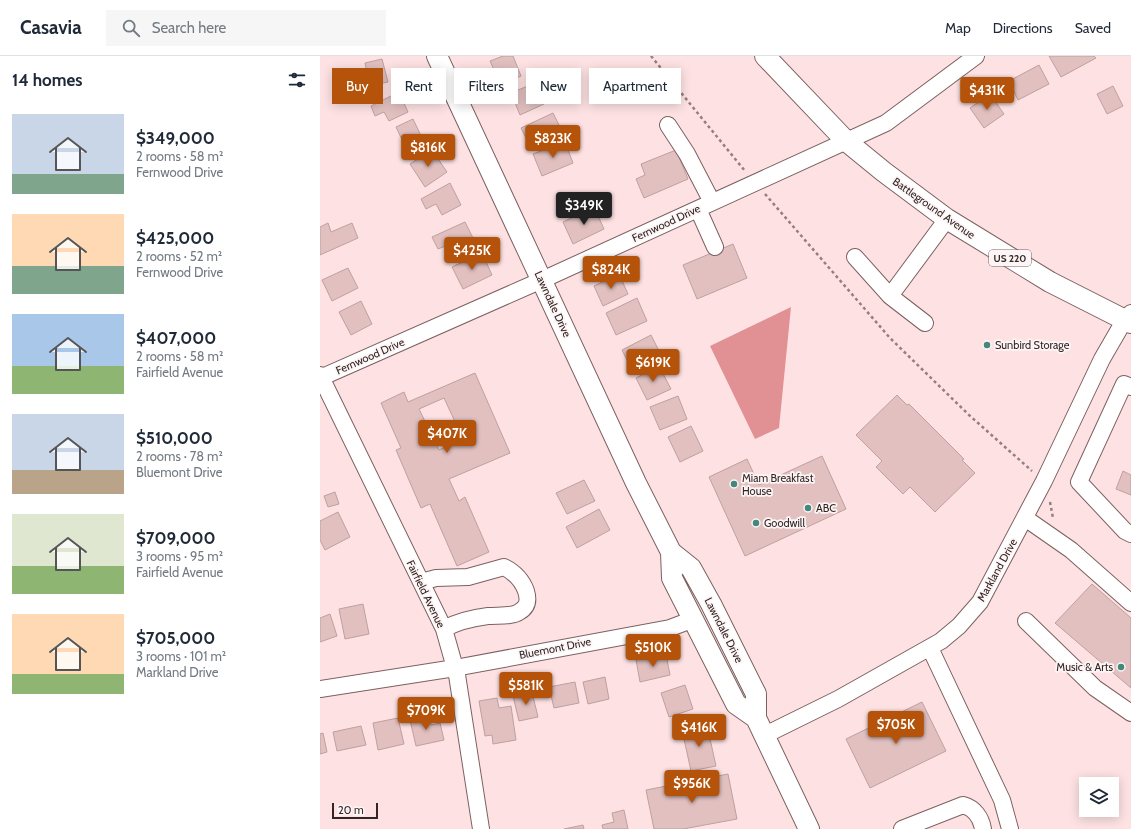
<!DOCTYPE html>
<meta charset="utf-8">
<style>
body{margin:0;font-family:Cabin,sans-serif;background:#f6f6f7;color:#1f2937;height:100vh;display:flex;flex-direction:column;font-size:15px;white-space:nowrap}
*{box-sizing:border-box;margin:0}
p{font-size:13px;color:#747a83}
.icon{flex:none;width:22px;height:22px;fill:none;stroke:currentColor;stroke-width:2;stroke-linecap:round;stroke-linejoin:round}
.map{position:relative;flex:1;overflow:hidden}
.side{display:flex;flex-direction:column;background:#fff;width:320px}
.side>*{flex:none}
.guide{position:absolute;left:12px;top:12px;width:380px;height:36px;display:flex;gap:8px}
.controls{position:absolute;left:759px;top:721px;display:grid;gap:8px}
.controls a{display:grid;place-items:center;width:40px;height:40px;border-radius:0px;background:#fff;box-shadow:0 2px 10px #0003;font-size:20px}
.scale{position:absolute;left:12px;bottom:10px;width:46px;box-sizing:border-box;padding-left:4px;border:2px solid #322525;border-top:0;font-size:11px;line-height:14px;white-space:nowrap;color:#322525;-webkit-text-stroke:3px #fdf5f5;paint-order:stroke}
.price{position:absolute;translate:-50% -34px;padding:0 9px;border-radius:4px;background:#b45309;color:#fff;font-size:13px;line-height:26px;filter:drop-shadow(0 1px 2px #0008)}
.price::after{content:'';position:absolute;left:50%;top:24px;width:12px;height:9px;margin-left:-6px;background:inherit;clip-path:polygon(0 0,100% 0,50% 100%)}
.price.current{background:#222;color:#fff}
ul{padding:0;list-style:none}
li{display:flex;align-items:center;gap:12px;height:100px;padding:0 12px}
li span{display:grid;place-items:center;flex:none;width:112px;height:80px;border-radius:0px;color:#555}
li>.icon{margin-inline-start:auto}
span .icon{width:48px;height:48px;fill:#fffc;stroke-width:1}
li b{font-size:17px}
h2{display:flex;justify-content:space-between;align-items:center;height:48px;padding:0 12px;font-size:17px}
.chip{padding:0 14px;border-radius:0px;background:#fff;box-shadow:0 2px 10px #0003;font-size:14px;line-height:36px}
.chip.current{background:#b45309;color:#fff}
header{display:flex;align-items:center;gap:24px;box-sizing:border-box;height:56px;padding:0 20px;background:#fff;border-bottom:1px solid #e0e1e3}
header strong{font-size:19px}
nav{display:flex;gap:22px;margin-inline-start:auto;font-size:14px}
.search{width:280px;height:36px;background:#f6f6f7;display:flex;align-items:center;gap:10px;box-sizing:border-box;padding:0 14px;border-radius:0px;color:#747a83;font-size:15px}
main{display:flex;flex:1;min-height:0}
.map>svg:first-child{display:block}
.forest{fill:#e19093}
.building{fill:#e2c0c0;stroke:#bf9f9f;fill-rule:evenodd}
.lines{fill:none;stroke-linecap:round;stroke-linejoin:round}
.minor-casing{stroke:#7d6060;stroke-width:18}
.major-casing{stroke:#7d6060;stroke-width:22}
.path{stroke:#937f7f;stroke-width:2.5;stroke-dasharray:3 3;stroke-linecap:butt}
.minor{stroke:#fff;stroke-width:16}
.major{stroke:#fff;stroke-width:20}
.poi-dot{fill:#44887c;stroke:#fdf5f5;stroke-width:1.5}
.labels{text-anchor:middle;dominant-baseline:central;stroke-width:3.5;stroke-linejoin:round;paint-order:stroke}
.shield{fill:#fdf5f5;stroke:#6f6363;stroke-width:1}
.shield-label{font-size:10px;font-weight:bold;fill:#322525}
.street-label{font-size:11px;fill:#322525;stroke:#fdf5f5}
.poi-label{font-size:11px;fill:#322525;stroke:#fdf5f5;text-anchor:start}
</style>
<header>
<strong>Casavia</strong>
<div class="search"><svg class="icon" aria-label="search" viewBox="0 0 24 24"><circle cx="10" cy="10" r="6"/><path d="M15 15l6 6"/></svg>Search here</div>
<nav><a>Map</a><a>Directions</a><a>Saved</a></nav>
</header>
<main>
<section class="side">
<h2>14 homes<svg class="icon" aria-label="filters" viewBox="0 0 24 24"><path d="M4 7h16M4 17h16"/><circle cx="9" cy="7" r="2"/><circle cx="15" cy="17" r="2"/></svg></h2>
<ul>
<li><span style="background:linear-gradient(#c9d6e8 75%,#7fa58c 0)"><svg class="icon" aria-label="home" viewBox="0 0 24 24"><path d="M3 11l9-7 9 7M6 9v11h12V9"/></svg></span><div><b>$349,000</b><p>2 rooms · 58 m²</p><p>Fernwood Drive</p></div></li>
<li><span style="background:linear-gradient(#ffd9b3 65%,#7fa58c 0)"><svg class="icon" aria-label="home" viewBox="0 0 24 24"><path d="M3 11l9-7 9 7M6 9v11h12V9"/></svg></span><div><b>$425,000</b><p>2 rooms · 52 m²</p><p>Fernwood Drive</p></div></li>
<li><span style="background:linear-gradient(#a9c7e8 65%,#8fb573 0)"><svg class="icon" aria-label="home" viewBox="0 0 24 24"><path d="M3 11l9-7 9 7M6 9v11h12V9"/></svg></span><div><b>$407,000</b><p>2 rooms · 58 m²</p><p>Fairfield Avenue</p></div></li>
<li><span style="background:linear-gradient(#c9d6e8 70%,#b9a48a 0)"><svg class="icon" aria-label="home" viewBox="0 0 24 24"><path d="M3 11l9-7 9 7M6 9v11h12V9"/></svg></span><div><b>$510,000</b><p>2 rooms · 78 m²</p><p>Bluemont Drive</p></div></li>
<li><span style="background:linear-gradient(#dfe7d0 65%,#8fb573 0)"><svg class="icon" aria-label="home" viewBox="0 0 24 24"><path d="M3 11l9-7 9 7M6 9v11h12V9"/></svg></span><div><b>$709,000</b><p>3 rooms · 95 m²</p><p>Fairfield Avenue</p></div></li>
<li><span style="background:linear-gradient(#ffd9b3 75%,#8fb573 0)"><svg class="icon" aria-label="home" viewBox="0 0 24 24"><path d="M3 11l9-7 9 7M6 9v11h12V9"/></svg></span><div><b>$705,000</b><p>3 rooms · 101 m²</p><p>Markland Drive</p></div></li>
</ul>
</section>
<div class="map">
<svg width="811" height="773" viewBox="0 0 811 773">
<rect width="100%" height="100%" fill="#fee2e3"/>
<path class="forest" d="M471,251L459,372L435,383L390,290Z"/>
<path class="building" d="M183,0H193L201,20L181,29L170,5Z
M729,0H774L776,2L741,21Z
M62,3L68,26L50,30L45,7Z
M719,9L729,28L698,44L689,25Z
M215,27L224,48L200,59L191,37Z
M793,30L803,50L787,58L777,38Z
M79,36L88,56L69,65L64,56L55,60L51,50Z
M670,38L684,58L664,72L650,52Z
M233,57L244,79L212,94L201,72Z
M93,63L104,86L87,94L76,71Z
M245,86L253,107L222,120L213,98Z
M112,94L127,116L105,131L90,108Z
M356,94L368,123L324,142L316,123L325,119L321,108Z
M130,127L141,149L122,159L116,148L106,153L101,143Z
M274,151L284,173L253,188L243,166Z
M145,166L157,190L134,201L128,189L118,193L112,181Z
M8,167L11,176L32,167L38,182L0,199V171Z
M413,188L427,222L377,243L363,209Z
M162,197L172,219L143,233L132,211Z
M28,212L38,232L12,245L2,224Z
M299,218L308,238L283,250L274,230Z
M317,242L327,265L296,279L286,257Z
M41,245L52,268L31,279L19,256Z
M331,279L342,301L313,316L302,294Z
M339,310L351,333L327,344L316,322Z
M155,317L190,397L129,423L139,445L145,441L169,496L137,510L110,448L101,452L76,394L81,392L61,347L84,336L88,346ZM124,342L143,383L119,394L99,353Z
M577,339L587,349L589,348L644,403L642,404L655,417L615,456L590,431L583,438L556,411L562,405L536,379Z
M358,340L367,363L340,374L330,351Z
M371,370L383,395L360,406L348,381Z
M502,400L526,453L425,500L389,421L427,403L439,429Z
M803,415L811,419V439L796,433Z
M264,424L275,445L247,458L236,437Z
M15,436L19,448L8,451L4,440Z
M279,453L290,474L257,492L246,471Z
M18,456L30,481L5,494L0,484V465Z
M772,528L811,562V632L735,567Z
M43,548L49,578L25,583L19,553Z
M10,558L17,580L0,586V562Z
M346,598L350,619L320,626L316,604Z
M285,621L289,643L268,648L263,626Z
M255,626L259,647L234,652L229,631Z
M365,629L373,653L349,661L341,637Z
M212,636L218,661L199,665L193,640Z
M177,642L179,652L191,650L196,684L173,688L172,679L165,680L159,645Z
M602,646L626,695L550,732L526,683Z
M109,659L111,669L120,667L124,684L96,690L90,664Z
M78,662L84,688L58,694L53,667Z
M387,669L396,710L371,715L362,674Z
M41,670L46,689L17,695L13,676Z
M3,677L7,696L0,698V678Z
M408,718L417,763L363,773H334L326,734Z
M304,754L308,773H283L282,769L294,766L292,757Z
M263,769L264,773H244Z"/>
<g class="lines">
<g class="minor-casing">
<path id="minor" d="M348,69L367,98L392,146
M378,153L395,191
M535,201L570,240L627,163
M570,240L605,267
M0,319L124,573L137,619L161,773
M0,322L222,224L566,67L656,0
M811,331L804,328L759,426L805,475L811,478
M705,462L751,494L811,547
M101,526L116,522L148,521L184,511C194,516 202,524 206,535C209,545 208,551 199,556C192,561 177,559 168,560C152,562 138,565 124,573
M706,565L775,632L811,657
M610,592L682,744L690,773
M0,633L135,612L350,572L374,563
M445,679L518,643L621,585L639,570L660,546L724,425L782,303L804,265L811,257
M582,773L643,749C654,752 661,761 663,773"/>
</g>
<g class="major-casing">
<path id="major" d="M117,0L316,427L351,496L371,512L391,548L436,638V662L489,773
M445,0L526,85L564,116L627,163L730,226L811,267
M351,496L352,522L416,648L436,662"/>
</g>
<path class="path" d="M331,0L425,115
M445,138L570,282L649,359L712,415
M730,446L733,462"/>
<use href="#minor" class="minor"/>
<use href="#major" class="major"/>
</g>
<g class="poi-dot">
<circle cx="667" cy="289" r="4"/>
<circle cx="414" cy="428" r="4"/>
<circle cx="488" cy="452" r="4"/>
<circle cx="436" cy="467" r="4"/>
<circle cx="801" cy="611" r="4"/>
</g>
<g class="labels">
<rect class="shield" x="669" y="194" width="42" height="16" rx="3"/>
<g class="shield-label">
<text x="690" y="202">US 220</text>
</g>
<g class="street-label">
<text transform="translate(614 152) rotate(35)">Battleground Avenue</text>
<text transform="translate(346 167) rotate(-25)">Fernwood Drive</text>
<text transform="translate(233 248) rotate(65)">Lawndale Drive</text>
<text transform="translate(50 300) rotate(-24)">Fernwood Drive</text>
<text transform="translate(677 514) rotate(-61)">Markland Drive</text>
<text transform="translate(106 538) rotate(64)">Fairfield Avenue</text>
<text transform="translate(404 574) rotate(63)">Lawndale Drive</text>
<text transform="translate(235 592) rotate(-11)">Bluemont Drive</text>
</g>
<g class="poi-label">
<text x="675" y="289">Sunbird Storage</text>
<text x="422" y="422">Miam Breakfast<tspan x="422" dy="13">House</tspan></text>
<text x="496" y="452">ABC</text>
<text x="444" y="467">Goodwill</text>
<text x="793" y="611" text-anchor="end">Music &amp; Arts</text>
</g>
</g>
</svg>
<div class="controls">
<a><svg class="icon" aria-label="layers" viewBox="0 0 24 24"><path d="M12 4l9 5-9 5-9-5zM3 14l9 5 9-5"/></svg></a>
</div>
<div class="scale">20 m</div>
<b class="price" style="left:667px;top:55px">$431K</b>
<b class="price" style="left:233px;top:103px">$823K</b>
<b class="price" style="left:108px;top:112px">$816K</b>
<b class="price current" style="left:264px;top:170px">$349K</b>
<b class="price" style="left:152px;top:215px">$425K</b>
<b class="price" style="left:291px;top:234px">$824K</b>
<b class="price" style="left:333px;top:327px">$619K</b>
<b class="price" style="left:127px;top:398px">$407K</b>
<b class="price" style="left:333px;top:612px">$510K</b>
<b class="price" style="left:206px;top:650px">$581K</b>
<b class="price" style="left:106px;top:675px">$709K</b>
<b class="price" style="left:576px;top:689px">$705K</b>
<b class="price" style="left:379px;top:692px">$416K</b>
<b class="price" style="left:372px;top:748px">$956K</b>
<div class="guide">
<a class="chip current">Buy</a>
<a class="chip">Rent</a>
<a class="chip">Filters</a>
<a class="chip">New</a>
<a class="chip">Apartment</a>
</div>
</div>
</main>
